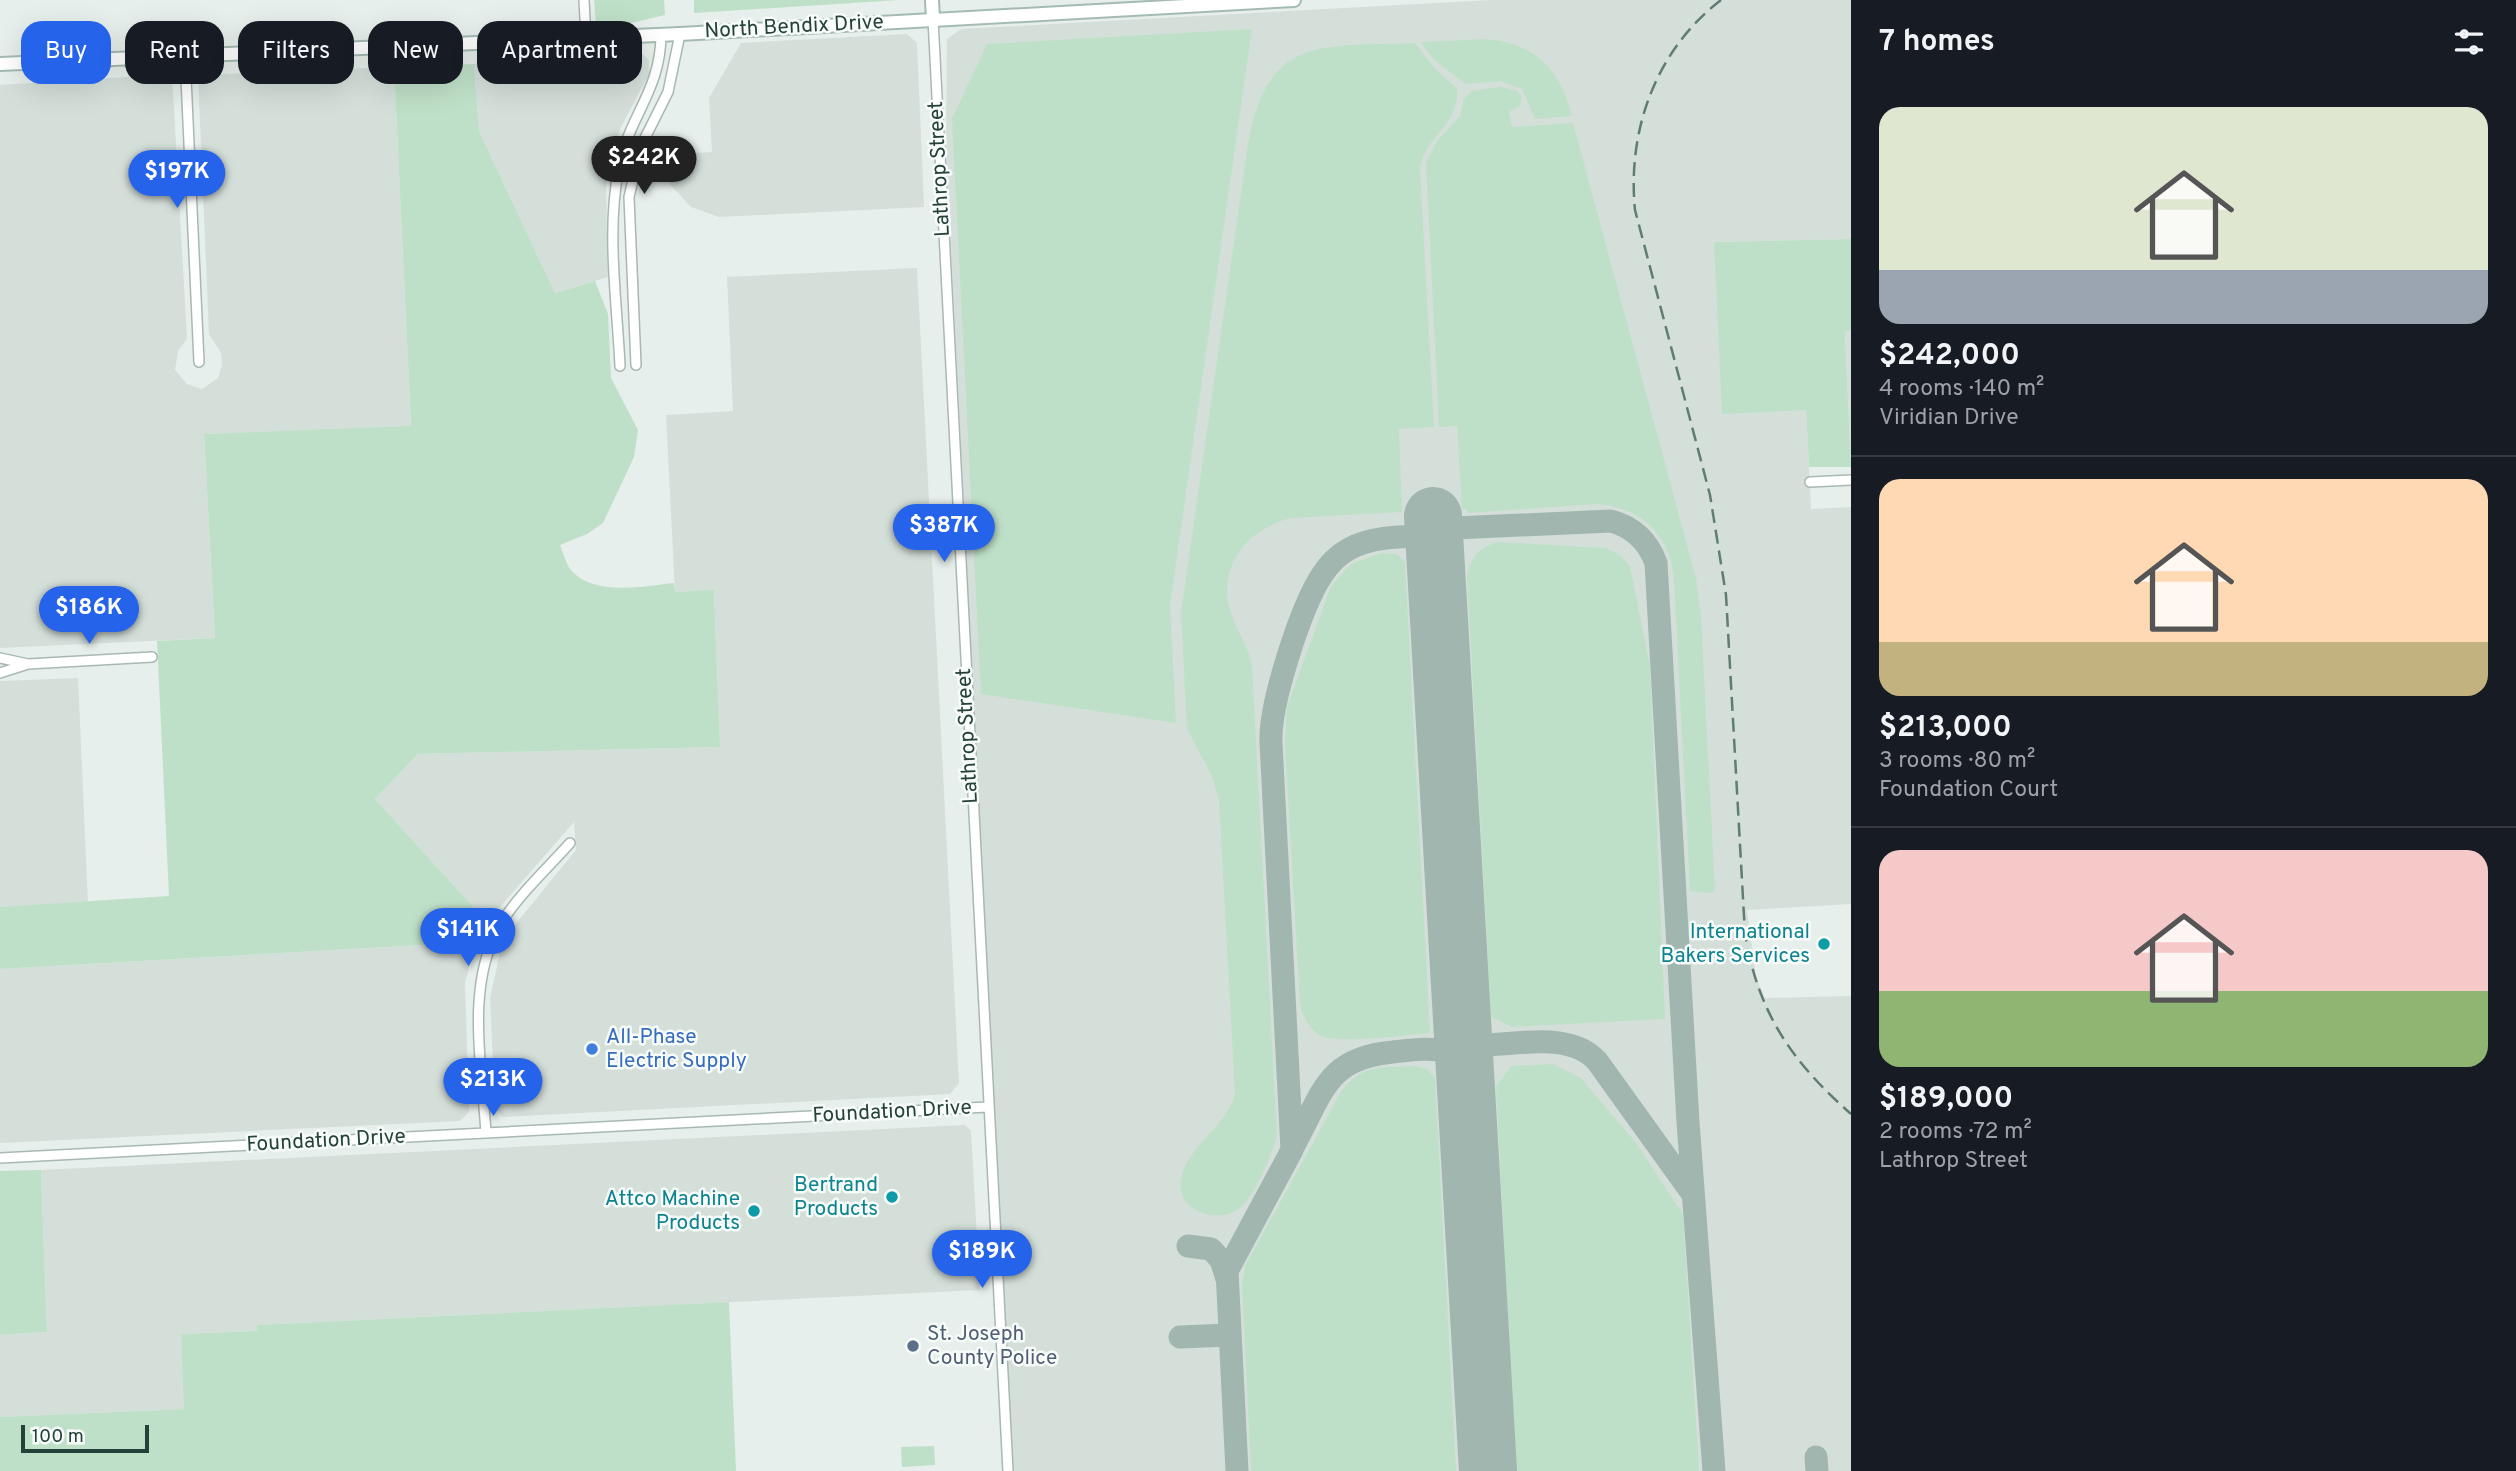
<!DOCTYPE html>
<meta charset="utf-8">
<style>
body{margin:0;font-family:Overpass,sans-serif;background:#20242c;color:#f1f3f6;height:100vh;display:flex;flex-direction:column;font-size:26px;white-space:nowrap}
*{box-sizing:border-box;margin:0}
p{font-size:23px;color:#9ea1a6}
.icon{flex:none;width:38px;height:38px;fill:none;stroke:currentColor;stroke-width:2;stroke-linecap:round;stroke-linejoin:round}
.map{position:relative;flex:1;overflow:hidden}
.details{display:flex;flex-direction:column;background:#171b24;width:665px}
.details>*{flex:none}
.banner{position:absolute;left:21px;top:21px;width:665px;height:63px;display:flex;gap:14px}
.scale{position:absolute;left:21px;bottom:18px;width:128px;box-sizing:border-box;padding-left:7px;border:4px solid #24423a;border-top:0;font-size:19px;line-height:24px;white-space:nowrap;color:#24423a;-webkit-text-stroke:5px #f7fbf9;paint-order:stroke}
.price{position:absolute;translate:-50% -60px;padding:0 16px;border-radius:24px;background:#2563eb;color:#fff;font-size:23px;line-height:46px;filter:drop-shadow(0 2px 4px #0008)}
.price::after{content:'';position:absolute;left:50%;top:42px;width:21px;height:16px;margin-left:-10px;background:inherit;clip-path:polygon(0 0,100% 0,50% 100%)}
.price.on{background:#222;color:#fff}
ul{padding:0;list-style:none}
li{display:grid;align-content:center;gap:14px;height:371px;padding:0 28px}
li+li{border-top:2px solid #363941}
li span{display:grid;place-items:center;height:217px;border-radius:21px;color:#555}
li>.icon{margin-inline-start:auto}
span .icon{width:126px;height:126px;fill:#fffc;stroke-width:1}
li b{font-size:30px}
h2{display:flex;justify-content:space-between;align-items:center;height:84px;padding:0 28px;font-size:30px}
.chip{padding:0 24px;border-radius:21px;background:#171b24;box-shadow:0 7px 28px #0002;font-size:24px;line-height:63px}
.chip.on{background:#2563eb;color:#fff}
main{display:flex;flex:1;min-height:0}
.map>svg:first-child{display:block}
.built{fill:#d4dfda}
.green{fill:#bfe0c8}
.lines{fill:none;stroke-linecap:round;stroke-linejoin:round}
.taxiway{stroke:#a2b6b0;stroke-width:23}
.runway{stroke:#a2b6b0;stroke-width:58}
.street-casing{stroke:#a8b8b2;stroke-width:12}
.secondary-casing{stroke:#a4bbb3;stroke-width:16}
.street{stroke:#fff;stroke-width:9}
.secondary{stroke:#fff;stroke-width:12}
.rail{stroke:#5f7d75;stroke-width:2.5;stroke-dasharray:14 7;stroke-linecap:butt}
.culture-dot{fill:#0f9aa8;stroke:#f7fbf9;stroke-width:2.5}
.shop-dot{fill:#3f7fe0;stroke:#f7fbf9;stroke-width:2.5}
.service-dot{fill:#5c6f8a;stroke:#f7fbf9;stroke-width:2.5}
.labels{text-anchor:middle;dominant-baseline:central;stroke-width:5;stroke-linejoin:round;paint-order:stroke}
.street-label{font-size:21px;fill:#24423a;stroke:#f7fbf9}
.culture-label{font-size:21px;fill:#0d838f;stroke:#f7fbf9;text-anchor:end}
.shop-label{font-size:21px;fill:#366cbe;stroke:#f7fbf9;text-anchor:start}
.service-label{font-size:21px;fill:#4e5e75;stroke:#f7fbf9;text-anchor:start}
</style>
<main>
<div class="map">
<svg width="1851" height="1471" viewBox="0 0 1851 1471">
<rect width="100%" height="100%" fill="#e6efeb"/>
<path class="built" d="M1492,0H1851V239L1714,242L1806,410L1811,509L1851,507V904L1747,910L1756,977L1765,998L1851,996V1471H1012L946,147L947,39L961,29Z
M907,34L917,43L924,207L719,217L691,207L669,183L665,155L712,152L709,98L741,43Z
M640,52L649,60V74L620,129L606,183L608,277L555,293L479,131L474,64L486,60Z
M394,67L411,427L204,434L215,638L0,648V85L172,74L187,339L178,351L175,370L187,384L202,389L218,378L222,365L221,353L209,334L198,75Z
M917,268L959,1083L950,1094L503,1117L495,1108L490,998L500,953L518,921L576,850L574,822L487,922L375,799L418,754L720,747L714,591L675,592L666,415L733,411L727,277Z
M1845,330H1851V467Z
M78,678L88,904L0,907V681Z
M476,942L465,983L469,1112L460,1121L0,1143V969Z
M965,1125L971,1131L980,1290L257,1325V1331L181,1334L185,1409L0,1417V1335L47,1332L41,1170Z"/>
<path class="green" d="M594,0H664L665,15L631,23L596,25Z
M694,0H899L694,13Z
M1252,29L1170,605L1176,723L981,694L952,119L987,44Z
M1486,39C1537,44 1559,68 1572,116L1535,119L1522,89L1501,81L1466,84L1434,60L1421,42Z
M1415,43L1435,69L1457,88C1459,129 1425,133 1420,169L1434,427L1399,429L1402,512L1291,518C1251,527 1219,563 1229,606C1234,628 1249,645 1252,667L1277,1135C1273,1153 1255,1195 1241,1207C1220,1226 1174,1211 1181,1179C1188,1144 1227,1127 1235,1094L1219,800L1212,776L1187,729L1181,614L1248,144C1267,34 1322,47 1415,43Z
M474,64L479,131L555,293L595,281L608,314L611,378L638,430L634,457L603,523L587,534L560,545C563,552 566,564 571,570C594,597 644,586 674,583L675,592L714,590L720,747L418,754L375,799L487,922L476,942L0,969V907L169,896L157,641L215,638L204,434L411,426L394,67Z
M1500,87L1516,90L1522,97L1520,106L1509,112L1512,127L1573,123L1696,578L1701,617L1715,890L1712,893L1690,891L1674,578C1669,534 1642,508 1598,504L1467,513V509H1462L1457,426L1439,427L1426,163L1437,141L1460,116L1464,98L1472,91Z
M1851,239V330L1845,331L1851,467H1809L1806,410L1722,414L1714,242Z
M1497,542L1606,548L1620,555L1630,566L1650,666L1665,1019L1512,1027L1491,1017L1467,577C1472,556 1477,549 1497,542Z
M1381,553L1397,554L1405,562L1430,1033C1408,1035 1338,1044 1321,1036C1310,1030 1303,1016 1300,1005L1285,745L1287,707L1331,586L1351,564Z
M1553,1064L1581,1078L1636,1143L1683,1214L1699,1471H1516L1496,1087L1511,1066Z
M1415,1066L1427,1069L1435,1078L1456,1471H1251L1242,1283L1245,1266L1342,1090C1364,1063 1383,1068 1415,1066Z
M41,1170L47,1332L0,1335V1171Z
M729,1302L736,1471H0V1417L184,1409L181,1334L257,1331V1325Z
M934,1446L935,1465L902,1467L901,1447Z"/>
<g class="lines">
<path class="taxiway" d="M1433,529L1611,521C1633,527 1648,541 1656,563L1688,1122L1714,1471
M1467,1081L1474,1056L1485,1045C1521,1044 1571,1032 1597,1061L1692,1193
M1293,1147C1323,1094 1325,1058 1393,1052C1411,1050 1430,1047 1448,1052L1467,1081
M1188,1246L1211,1249L1221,1260L1227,1279
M1180,1337L1229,1335
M1816,1457L1817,1471
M1237,1471L1227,1271L1292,1150L1271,743C1269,705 1301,607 1322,575C1329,564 1338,555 1349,549C1374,535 1406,537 1434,536"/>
<path class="runway" d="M1433,516L1488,1471"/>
<g class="street-casing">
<path id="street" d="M584,0L586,38
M933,19L1008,1471
M185,56L199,362
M636,365L629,197L641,146L668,92L680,34
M620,366C617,301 606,231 619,167C629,116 661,90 661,34
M1810,482L1851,480
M0,658L28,664
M0,673L28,664L152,657
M486,1133C482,1066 465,986 500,925C518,895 547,869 570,843
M0,1158L987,1107"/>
</g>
<g class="secondary-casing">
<path id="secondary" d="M932,0L933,19
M0,64L680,34L1294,0"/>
</g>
<use href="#street" class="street"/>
<use href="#secondary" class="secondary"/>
<path class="rail" d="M1721,0C1656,50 1627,130 1635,210L1710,495L1726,595L1745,934C1758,1013 1792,1062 1851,1114"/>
</g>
<g class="culture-dot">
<circle cx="1824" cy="944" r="7"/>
<circle cx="892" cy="1197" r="7"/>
<circle cx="754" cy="1211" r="7"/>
</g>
<circle class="shop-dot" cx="592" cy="1049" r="7"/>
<circle class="service-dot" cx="913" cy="1346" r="7"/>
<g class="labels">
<g class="street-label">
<text transform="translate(794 27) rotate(-3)">North Bendix Drive</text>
<text transform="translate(940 169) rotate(-93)">Lathrop Street</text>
<text transform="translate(968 736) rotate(-93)">Lathrop Street</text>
<text transform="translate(892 1112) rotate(-3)">Foundation Drive</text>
<text transform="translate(326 1141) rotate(-3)">Foundation Drive</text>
</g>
<g class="culture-label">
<text x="1810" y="932">International<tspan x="1810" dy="24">Bakers Services</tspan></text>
<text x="878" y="1185">Bertrand<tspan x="878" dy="24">Products</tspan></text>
<text x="740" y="1199">Attco Machine<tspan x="740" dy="24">Products</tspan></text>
</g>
<g class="shop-label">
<text x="606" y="1037">All-Phase<tspan x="606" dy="24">Electric Supply</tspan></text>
</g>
<g class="service-label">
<text x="927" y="1334">St. Joseph<tspan x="927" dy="24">County Police</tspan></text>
</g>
</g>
</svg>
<div class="scale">100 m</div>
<b class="price on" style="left:644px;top:196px">$242K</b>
<b class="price" style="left:177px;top:210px">$197K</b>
<b class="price" style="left:944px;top:564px">$387K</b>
<b class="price" style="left:89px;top:646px">$186K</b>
<b class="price" style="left:468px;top:968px">$141K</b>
<b class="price" style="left:493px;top:1118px">$213K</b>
<b class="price" style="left:982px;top:1290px">$189K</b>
<div class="banner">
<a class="chip on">Buy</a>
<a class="chip">Rent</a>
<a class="chip">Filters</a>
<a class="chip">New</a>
<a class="chip">Apartment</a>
</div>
</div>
<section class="details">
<h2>7 homes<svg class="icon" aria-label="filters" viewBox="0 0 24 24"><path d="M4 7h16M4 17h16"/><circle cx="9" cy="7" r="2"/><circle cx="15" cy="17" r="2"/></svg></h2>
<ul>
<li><span style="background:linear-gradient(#dfe7d0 75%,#9aa5b1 0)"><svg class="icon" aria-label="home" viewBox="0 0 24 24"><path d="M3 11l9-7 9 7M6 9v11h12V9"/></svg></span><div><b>$242,000</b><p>4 rooms · 140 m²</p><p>Viridian Drive</p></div></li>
<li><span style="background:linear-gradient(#ffd9b3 75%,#c2b280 0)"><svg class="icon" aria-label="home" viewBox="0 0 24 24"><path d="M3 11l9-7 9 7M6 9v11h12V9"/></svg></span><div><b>$213,000</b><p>3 rooms · 80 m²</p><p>Foundation Court</p></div></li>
<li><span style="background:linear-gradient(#f6c9c9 65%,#8fb573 0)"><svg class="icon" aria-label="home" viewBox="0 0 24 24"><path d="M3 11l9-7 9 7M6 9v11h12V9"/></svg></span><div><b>$189,000</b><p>2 rooms · 72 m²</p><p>Lathrop Street</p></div></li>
</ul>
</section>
</main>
